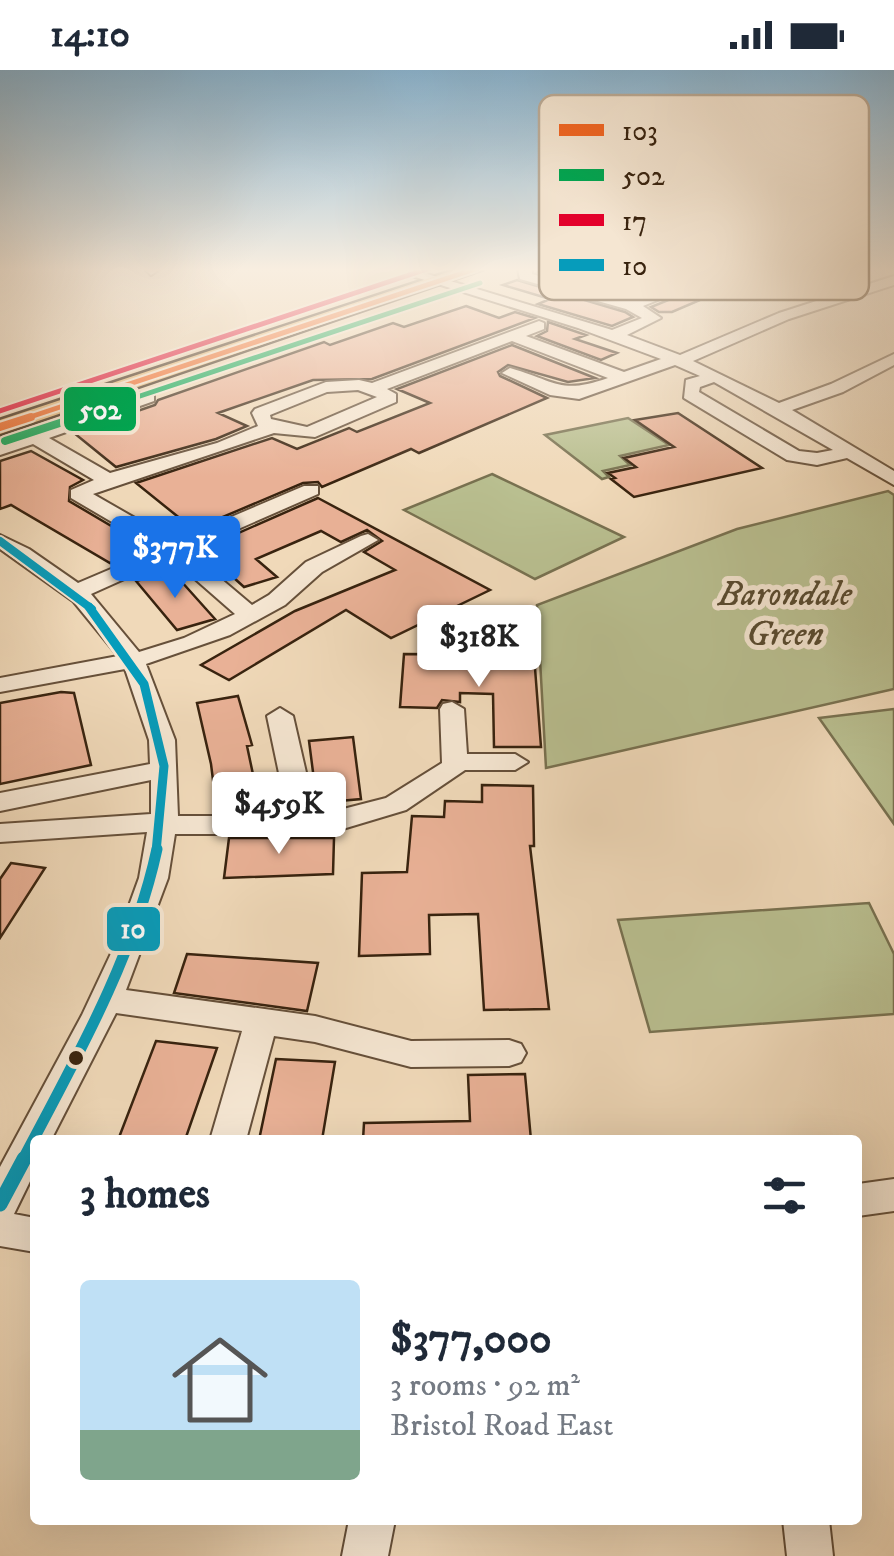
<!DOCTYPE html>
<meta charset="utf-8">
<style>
body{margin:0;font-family:"IM FELL DW Pica",serif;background:#f2f2f3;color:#1f2937;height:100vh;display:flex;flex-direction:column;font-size:38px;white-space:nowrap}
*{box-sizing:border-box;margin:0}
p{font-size:32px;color:#747a83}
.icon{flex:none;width:55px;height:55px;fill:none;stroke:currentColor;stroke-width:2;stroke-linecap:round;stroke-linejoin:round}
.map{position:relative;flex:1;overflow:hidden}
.sheet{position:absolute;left:30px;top:1065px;width:832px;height:390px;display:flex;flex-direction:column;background:#fff;border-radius:10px;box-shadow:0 10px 40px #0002}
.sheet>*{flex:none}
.price{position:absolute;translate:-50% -85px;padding:0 22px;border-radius:10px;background:#fff;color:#222;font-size:32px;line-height:65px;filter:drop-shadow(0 2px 5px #0008)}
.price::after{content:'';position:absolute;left:50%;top:60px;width:30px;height:22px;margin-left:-15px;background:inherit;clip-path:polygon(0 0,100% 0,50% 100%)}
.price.on{background:#1a73e8;color:#fff}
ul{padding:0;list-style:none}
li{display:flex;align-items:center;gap:30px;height:250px;padding:0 50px}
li+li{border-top:2px solid #e0e1e3}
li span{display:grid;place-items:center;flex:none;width:280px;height:200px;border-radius:10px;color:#555}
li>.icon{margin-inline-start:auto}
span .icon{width:120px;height:120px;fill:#fffc;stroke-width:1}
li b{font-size:42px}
h2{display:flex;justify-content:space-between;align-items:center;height:120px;padding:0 50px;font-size:42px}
.status{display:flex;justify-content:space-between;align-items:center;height:70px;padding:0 50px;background:#fff;direction:ltr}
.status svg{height:28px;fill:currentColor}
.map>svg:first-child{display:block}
.green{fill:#b9bf90;stroke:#787150;stroke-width:2.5}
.building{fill:#e9b196;stroke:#38230f;stroke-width:2.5}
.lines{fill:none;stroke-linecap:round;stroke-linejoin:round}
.minor-casing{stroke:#66503a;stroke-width:4}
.major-casing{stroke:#38230f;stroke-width:5}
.minor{fill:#f5e6d2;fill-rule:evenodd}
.major{fill:#e8bc7c;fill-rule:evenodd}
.bus-1-far1-casing{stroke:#f5e6d2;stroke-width:9}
.bus-1-casing{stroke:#f5e6d2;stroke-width:12}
.bus-2-far1-casing{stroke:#f5e6d2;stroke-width:9}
.bus-2-casing{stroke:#f5e6d2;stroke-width:12}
.bus-3-casing{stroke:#f5e6d2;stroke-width:9}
.bus-4-far3-casing{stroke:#f5e6d2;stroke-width:12}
.bus-4-far2-casing{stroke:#f5e6d2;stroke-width:15}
.bus-4-far1-casing{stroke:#f5e6d2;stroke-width:19}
.bus-4-casing{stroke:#f5e6d2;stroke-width:22}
.bus-1-far1{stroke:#f26522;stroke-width:5}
.bus-1{stroke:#f26522;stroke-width:8}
.bus-2-far1{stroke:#00a651;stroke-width:5}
.bus-2{stroke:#00a651;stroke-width:8}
.bus-3{stroke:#e4002b;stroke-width:5}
.bus-4-far3{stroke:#069cbb;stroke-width:8}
.bus-4-far2{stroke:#069cbb;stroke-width:9}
.bus-4-far1{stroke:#069cbb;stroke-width:11}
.bus-4{stroke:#069cbb;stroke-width:15}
.bus-dot{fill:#38230f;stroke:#f5e6d2;stroke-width:4}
.labels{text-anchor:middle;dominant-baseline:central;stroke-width:10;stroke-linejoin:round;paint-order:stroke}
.park-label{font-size:35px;font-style:italic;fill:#584a2f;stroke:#f5e6d2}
.key{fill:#f5e6d2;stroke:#bcac98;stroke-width:2.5}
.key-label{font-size:28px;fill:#38230f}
.line-badge{stroke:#f5e6d2;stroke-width:4}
.badge-label{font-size:28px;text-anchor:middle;font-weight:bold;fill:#fff}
</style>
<div class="status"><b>14:10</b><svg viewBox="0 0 49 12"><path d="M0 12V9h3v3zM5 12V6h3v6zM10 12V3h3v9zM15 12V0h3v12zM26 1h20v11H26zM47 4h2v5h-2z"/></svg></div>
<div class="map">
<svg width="894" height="1486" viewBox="0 0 894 1486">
<rect width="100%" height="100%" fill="#f0d9b9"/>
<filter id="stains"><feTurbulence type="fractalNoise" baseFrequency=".002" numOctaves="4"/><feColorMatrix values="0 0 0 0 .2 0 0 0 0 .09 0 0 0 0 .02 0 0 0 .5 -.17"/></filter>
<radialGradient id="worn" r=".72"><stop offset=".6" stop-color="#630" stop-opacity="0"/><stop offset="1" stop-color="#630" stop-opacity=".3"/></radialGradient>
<path class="green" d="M628,348L669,375L620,386L630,395L603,401L609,407L602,409L545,365Z
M492,404L624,467L535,509L404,440Z
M888,421L894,425V619L546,698L537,535L737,459Z
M512,539L524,545L529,556L526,566C508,569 495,568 481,556C487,541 497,540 512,539Z
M894,639V754L819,648Z
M869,833L894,884V944L650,962L618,850Z"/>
<path class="building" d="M547,199H684L688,204L630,227L539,202Z
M517,210L625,242L633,247L612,256L538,234L550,229L503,215Z
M710,213L728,218L672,242H659L651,237Z
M466,236L499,248L515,242L535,248L372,309L313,310L218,343L247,356L216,369L116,397L74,363L155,335L158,330L324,272L330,275L393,253L404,257Z
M548,252L586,265L575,269L617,283L601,290L537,266L547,261Z
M512,275L595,308L568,312L508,295L498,302L500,306L547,328L419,383L411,379L322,417L318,412L303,413L185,463L177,456L182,450L136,413L272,368L297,379L349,358L357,362L430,333L397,319Z
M678,343L762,398L634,427L611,409L615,408L608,403L636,397L624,388L674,377L635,350Z
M31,381L83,410L70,417L69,431L140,473L133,476L140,480L110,493L11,435L0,439V391Z
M318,428L490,520L391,568L346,540L229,610L201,595L295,541L395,500L364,482L382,471L367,460L341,472L321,461L256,489L277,507L244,517L202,479Z
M172,501L215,549L177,560L136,511Z
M404,584L534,585L541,677H494L493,624L460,623V632L442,630L437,638L400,637Z
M61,622L74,623L91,695L0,714V633Z
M238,626L252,675L247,676L261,742H217L211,694L197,633Z
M353,667L361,729L317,733L309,671Z
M482,715L533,716L534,776H530L549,939L484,940L478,844L429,845L430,884L359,886L362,803L407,802L412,746L444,747L445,731L482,732Z
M229,768H334L333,804L224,808Z
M11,793L45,798L0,868V809Z
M187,884L318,893L307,941L174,923Z
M156,971L217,978L185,1070H118Z
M276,989L335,992L322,1070H259Z
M525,1004L531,1070H363L364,1053L470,1051L468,1005Z"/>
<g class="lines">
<g class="minor-casing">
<path id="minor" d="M145,199H160L151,205Z
M518,199H532V204L630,231L697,204L687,199H713L747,211L749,214L742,218L710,209L643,236L661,248L627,265L680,285L779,243L894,206V215L789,249L693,291L779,333L831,314L894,284V295L843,322L792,340L894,401V415L847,388L817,395L787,390L684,328L686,310L700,306L675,295L579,329L550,325L502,303L510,298C556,311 560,325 608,308L512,271L387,319L396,324V332L315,367L274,363L93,424L175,471L304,416H318V424L188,481L252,535L269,525L306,492L361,466L368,464L378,470L322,502L285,535L230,565L146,594L175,670L178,746H288L267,646L280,638L293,646L316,746L386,728L442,693L440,639L443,634L452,632L464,639L467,684H515L528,692L515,700H465L406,740L326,764H175L168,808L126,920L315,946L411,971L509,970L521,974L526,983L521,992L509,996L411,997L315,972L274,966L246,1070H210L242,961L116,943L51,1070H35V1101L14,1144L35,1148V1182L0,1176V1097L82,945L114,877L139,808L147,762L0,772V754L151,744V710L0,741V723L150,694L149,670L125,599L0,622V608L118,586L73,531L0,479V465L29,479L78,513L158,479L71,428V420L94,410L33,374L0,385V374L142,323H154V331L49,368L110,403L217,373L258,356L252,343L255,339L326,312L359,310L372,313L539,251L544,253V259L526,266L624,302L661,289L578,258L412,206L424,203L612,260L642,248L626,239L520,209ZM714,312L833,380L817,383L799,381L699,322L700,317ZM358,320L377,327L307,357L271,349L270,345L327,322ZM171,488L235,544L184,568L139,582L91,524Z
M894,1109V1141L858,1146V1114Z
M349,1450H395L388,1486H342Z
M783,1450H829L833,1486H787Z"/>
</g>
<g class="major-casing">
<path id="major" d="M457,199H484L0,364V350Z"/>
</g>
<use href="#minor" class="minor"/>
<use href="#major" class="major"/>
<g class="bus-1-far1-casing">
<path id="bus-1-far1" d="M24,349L475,199"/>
</g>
<g class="bus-1-casing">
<path id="bus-1" d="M0,357L31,347"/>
</g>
<g class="bus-2-far1-casing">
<path id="bus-2-far1" d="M71,349L480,213"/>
</g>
<g class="bus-2-casing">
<path id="bus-2" d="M5,371L78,347"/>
</g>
<g class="bus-3-casing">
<path id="bus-3" d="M0,341L427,199"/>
</g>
<g class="bus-4-far3-casing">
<path id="bus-4-far3" d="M0,471L92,539"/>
</g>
<g class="bus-4-far2-casing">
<path id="bus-4-far2" d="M89,537L144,614L164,696L156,782"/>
</g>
<g class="bus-4-far1-casing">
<path id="bus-4-far1" d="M22,1091C74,992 133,890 157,779"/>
</g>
<g class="bus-4-casing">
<path id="bus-4" d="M0,1134L24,1089"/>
</g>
<use href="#bus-1-far1" class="bus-1-far1"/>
<use href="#bus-1" class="bus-1"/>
<use href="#bus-2-far1" class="bus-2-far1"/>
<use href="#bus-2" class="bus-2"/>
<use href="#bus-3" class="bus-3"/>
<use href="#bus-4-far3" class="bus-4-far3"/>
<use href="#bus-4-far2" class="bus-4-far2"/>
<use href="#bus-4-far1" class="bus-4-far1"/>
<use href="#bus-4" class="bus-4"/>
</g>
<linearGradient id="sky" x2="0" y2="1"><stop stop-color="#89b6d4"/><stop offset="0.49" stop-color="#f8eee0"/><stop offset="1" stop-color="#f8eee0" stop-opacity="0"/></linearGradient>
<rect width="894" height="407" fill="url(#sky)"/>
<circle class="bus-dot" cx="76" cy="988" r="9"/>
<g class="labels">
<g class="park-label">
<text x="785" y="525">Barondale<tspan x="785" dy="40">Green</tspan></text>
</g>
</g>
<rect x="539" y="25" width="330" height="205" rx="15" class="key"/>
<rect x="559" y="54" width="45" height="12" fill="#f26522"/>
<rect x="559" y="99" width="45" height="12" fill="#00a651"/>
<rect x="559" y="144" width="45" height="12" fill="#e4002b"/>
<rect x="559" y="189" width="45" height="12" fill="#069cbb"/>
<g class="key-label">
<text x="622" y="70">103</text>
<text x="622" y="115">502</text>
<text x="622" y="160">17</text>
<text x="622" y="205">10</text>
</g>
<g class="line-badge">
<rect x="62" y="315" width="76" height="48" rx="10" fill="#00a651"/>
<rect x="105" y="835" width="57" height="48" rx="10" fill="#069cbb"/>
</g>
<g class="badge-label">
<text x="100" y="349">502</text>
<text x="133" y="868">10</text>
</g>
<rect width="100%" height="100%" filter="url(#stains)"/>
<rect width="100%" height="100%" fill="url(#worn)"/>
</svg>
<b class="price on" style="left:175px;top:531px">$377K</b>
<b class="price" style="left:479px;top:620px">$318K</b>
<b class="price" style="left:279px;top:787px">$459K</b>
<section class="sheet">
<h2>3 homes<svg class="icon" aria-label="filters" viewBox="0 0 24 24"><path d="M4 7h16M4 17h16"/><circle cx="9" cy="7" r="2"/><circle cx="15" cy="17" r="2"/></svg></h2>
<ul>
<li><span style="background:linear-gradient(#bfe0f5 75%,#7fa58c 0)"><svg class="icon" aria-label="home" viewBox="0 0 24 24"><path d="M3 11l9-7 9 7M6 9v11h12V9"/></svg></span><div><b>$377,000</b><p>3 rooms · 92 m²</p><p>Bristol Road East</p></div></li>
</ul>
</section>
</div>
